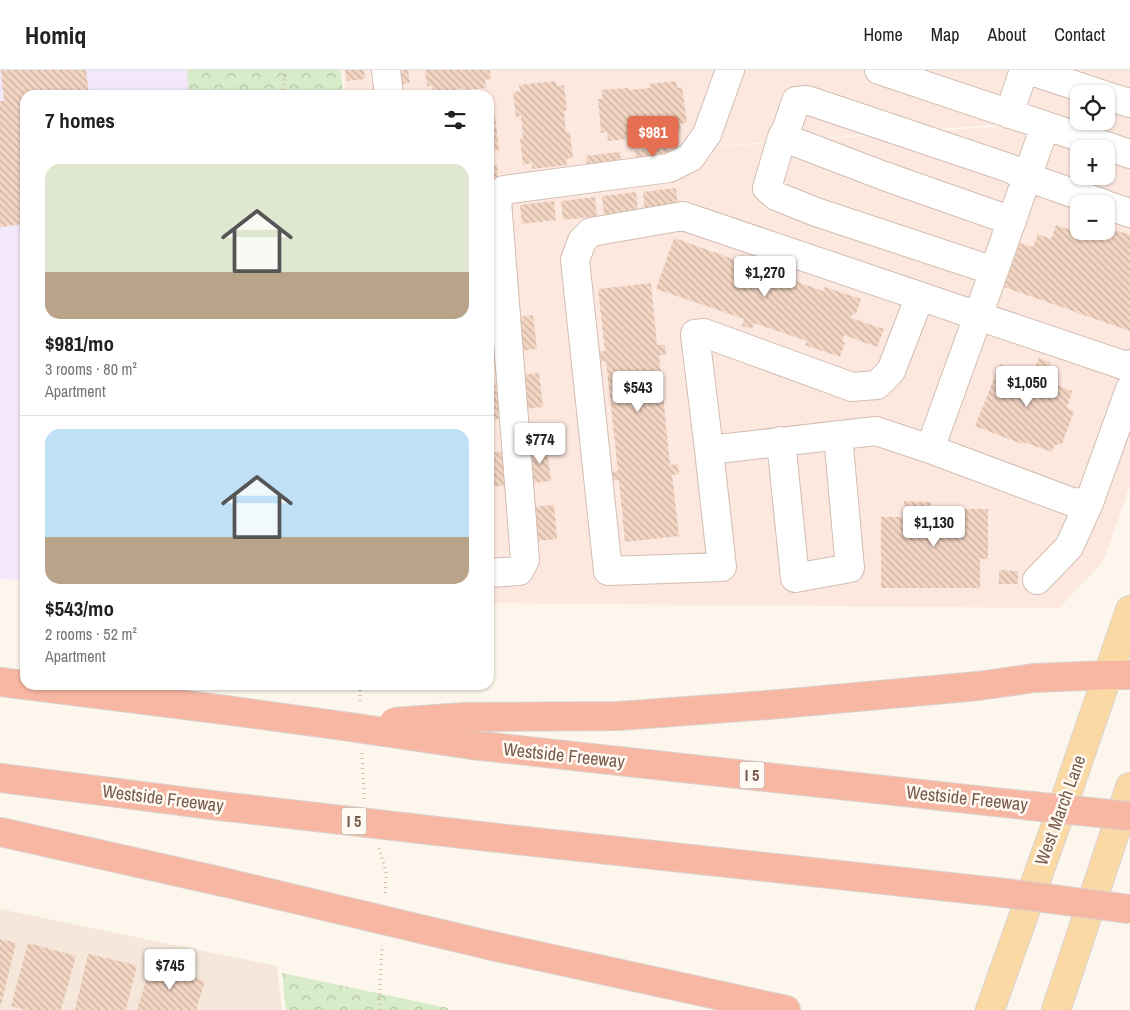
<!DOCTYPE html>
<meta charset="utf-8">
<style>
body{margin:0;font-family:"Archivo Narrow",sans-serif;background:#f6f6f6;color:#222;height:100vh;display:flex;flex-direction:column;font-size:19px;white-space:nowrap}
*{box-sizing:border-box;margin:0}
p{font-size:16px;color:#767676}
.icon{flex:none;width:28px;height:28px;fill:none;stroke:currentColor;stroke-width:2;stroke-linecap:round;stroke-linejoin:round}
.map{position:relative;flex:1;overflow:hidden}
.drawer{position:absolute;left:20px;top:20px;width:474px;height:600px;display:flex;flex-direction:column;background:#fff;border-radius:15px;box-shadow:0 1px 4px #0004}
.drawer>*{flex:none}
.tools{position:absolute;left:1070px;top:15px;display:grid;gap:10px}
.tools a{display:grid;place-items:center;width:45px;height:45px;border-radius:10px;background:#fff;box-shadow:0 1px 4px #0004;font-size:25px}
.price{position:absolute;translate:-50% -42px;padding:0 11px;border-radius:5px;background:#fff;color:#222;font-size:16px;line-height:32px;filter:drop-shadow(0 1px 2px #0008)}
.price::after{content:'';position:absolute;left:50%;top:30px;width:15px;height:11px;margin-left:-8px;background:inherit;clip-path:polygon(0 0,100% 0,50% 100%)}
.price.active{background:#e76f51;color:#fff}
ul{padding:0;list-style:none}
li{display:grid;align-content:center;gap:10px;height:265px;padding:0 25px}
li+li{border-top:1px solid #e0e0e0}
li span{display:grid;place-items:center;height:155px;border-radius:15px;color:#555}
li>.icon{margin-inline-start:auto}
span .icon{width:90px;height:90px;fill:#fffc;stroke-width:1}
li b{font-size:21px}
h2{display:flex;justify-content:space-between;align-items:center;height:60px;padding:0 25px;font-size:21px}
header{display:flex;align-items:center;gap:30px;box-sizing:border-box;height:70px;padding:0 25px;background:#fff;border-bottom:1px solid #e0e0e0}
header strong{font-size:24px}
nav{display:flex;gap:28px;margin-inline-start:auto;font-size:18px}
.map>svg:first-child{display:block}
.residential{fill:#f5e8da}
.commercial{fill:#fde8e0;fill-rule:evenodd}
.education{fill:#f3e8fa}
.park{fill:url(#park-crowns)}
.building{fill:url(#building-back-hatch)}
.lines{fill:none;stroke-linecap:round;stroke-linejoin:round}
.minor-casing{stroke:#d1beb0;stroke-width:30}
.major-casing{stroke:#dad1cd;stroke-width:30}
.highway-casing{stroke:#dad1cd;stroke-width:30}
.path{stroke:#d9b8a5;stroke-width:3;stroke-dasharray:1 4;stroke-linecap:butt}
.minor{stroke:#fff;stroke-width:28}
.major{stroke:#fbd9a5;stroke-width:28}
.highway{stroke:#f7b7a3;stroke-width:28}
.highway-bridge-casing{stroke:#dad1cd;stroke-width:30;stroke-linecap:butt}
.highway-bridge{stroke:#f7b7a3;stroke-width:28}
.labels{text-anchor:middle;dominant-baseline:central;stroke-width:5;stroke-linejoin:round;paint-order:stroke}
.shield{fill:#fffaf3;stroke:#a28b7f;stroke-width:1}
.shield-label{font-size:16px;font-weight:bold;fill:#7a5c4d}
.street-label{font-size:18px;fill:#7a5c4d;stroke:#fffaf3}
</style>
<header>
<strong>Homiq</strong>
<nav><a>Home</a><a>Map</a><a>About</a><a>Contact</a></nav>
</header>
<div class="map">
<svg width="1130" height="940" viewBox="0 0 1130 940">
<defs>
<pattern id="park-crowns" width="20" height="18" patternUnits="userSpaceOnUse" patternTransform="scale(1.25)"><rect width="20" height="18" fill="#d8ecc9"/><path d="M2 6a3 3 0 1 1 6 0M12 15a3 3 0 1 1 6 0" fill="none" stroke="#b4c2a5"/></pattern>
<pattern id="building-back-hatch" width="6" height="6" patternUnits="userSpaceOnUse" patternTransform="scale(1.25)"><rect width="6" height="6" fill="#f3d5c3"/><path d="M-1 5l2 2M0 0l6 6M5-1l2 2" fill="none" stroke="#cab0a1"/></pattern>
</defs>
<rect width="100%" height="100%" fill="#fdf6ec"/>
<path class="residential" d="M0,839L277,896L282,940H0Z"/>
<path class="commercial" d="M343,0H1034L1014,53L604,85L1018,55L1038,0H1130V415L1103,492L1059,538L489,533V25H346ZM1079,24H1106V51H1079ZM1079,79H1106V106H1079ZM1079,134H1106V161H1079Z"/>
<path class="education" d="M0,0H189L192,25H25V510L0,509Z"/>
<path class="park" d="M187,0H341L343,25H189Z
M282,903L448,938V940H286Z"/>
<path class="building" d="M1,0H86L89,25H25V154L0,157V31H4Z
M345,0H364L365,9L347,11Z
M389,0H408L410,13L391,16Z
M425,0H490L491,9L485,10L486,18L463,20V18L457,19V22L433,24L432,16H427Z
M556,11V16L564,15L567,40L564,41L566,63L570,62L573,88L566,89L567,95L532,99V93L523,95L520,68H523L521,46L516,47L513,22L520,21L519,15Z
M676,11L677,18L682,17L687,53L680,54L681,62L656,65L655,60L633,63L634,68L608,71L607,62L601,63L598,29H603L601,20L628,18L629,20L650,18L649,14Z
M489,45H495L499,81H492L494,89L489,90Z
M669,77L671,95L637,99L635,81Z
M620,82L622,100L588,104L586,86Z
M497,95L499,113L489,115V96Z
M676,118L678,136L645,140L643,122Z
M636,122L638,141L604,145L602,126Z
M595,127L597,146L563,150L561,131Z
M554,131L556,150L522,154L520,135Z
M1075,146L1079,148V161H1106V157L1130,165V261L1004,217L1020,173L1033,177L1038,164L1051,169L1056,155L1070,160Z
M674,168L823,221L825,217L861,229L856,244L853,243L851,248L884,259L877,277L844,265L842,271L845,273L840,287L805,275L807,271L754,253L752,259L742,256L744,249L656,219Z
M651,213L657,275H665L666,285H659L670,395L678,394L679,404L672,405L679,466L625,472L619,410L611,411L610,402L618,401L606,291L598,292L597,282L605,281L598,219Z
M533,245L537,279L518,281L514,248Z
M1039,288L1050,292L1047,303L1051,308V313L1072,321L1067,338L1074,341L1062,374L1054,375L1052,382L1023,372L1022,374L975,356L1000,294L1032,306Z
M539,303L543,337L523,339L520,305Z
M496,315L500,349L489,350V316Z
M547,377L551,411L532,413L529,379Z
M505,381L508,415L491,417L489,383Z
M904,431L931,432L930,439H988V489H980V518H881V447H904Z
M554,435L557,469L538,471L534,437Z
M489,442H490L494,478L489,479Z
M999,500L1018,501V514H999Z
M0,869L16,873L1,935H0Z
M28,873L76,886L61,940H26L11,936Z
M88,884L137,895L126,940H75Z
M151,895L205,911L196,940H137Z"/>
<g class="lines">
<g class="minor-casing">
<path id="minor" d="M386,0L389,25
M879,0L1130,84
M1028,0L1101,24
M1106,26L1130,33
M1009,44L1024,0
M1045,56L978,246L930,379L876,361L709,380L722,497L608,501L575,190L582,171L591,162L683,146L1126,296L1130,294
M782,67L767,118L776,126L816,142L994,201
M1106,135L1130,143
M1012,151L884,106L782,67L787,58L796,31L807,30L1009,98L1027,107L1104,134
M781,371L795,508L850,498L838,365
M930,379L1072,432L1089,433L1130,319
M709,380L695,264L704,263L852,317L877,315L891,301L920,226
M489,503L519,501L525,490L497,131L504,120L669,98L691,87L707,64L730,0
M1037,510L1069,477L1089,433"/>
</g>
<g class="major-casing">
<path id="major" d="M990,940L1069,718L1130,540
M1056,940L1130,717"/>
</g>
<g class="highway-casing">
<path id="highway" d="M0,612L225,640L343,656
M464,647L619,646L780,634L978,616L1034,608L1108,605H1130
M472,675L1032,736
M0,708L220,736
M0,762L223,812
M489,767L1005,823
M488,875L786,940"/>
</g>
<path class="path" d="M282,25L286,0
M360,615V634
M362,683L364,729
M379,778L386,802L385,826
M379,940L382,875"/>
<use href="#minor" class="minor"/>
<use href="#major" class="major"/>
<use href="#highway" class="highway"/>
<g class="highway-bridge-casing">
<path id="highway-bridge" d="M394,652L464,647
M343,656L472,675
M220,736L489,767
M1032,736L1130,746
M223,812L488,875
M1005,823L1130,839"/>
</g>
<use href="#highway-bridge" class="highway-bridge"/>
</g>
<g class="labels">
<g class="shield">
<rect x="739.5" y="691.5" width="25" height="27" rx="4"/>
<rect x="341.5" y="737.5" width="25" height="27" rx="4"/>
</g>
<g class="shield-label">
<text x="752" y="705">I 5</text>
<text x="354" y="751">I 5</text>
</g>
<g class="street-label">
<text transform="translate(564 685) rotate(6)">Westside Freeway</text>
<text transform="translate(163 728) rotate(7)">Westside Freeway</text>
<text transform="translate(967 728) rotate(6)">Westside Freeway</text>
<text transform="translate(1060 740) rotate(-70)">West March Lane</text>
</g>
</g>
</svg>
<div class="tools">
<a><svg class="icon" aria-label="locate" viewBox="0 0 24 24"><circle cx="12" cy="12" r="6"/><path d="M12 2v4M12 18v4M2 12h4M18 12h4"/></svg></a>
<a>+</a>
<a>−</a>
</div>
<b class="price active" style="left:653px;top:88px">$981</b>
<b class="price" style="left:765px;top:228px">$1,270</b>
<b class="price" style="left:1027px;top:338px">$1,050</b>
<b class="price" style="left:638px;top:343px">$543</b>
<b class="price" style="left:540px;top:395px">$774</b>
<b class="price" style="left:934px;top:478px">$1,130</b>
<b class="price" style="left:170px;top:921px">$745</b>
<section class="drawer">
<h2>7 homes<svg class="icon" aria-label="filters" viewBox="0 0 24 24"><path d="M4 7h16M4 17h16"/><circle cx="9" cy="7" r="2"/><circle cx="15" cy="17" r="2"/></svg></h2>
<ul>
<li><span style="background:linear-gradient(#dfe7d0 70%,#b9a48a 0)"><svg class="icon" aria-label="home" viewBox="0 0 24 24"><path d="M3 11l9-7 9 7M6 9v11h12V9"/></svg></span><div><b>$981/mo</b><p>3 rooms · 80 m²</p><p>Apartment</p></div></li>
<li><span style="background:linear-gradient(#bfe0f5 70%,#b9a48a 0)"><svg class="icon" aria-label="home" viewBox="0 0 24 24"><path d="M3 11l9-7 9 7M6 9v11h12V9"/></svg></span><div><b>$543/mo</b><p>2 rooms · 52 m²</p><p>Apartment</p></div></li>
</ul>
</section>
</div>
